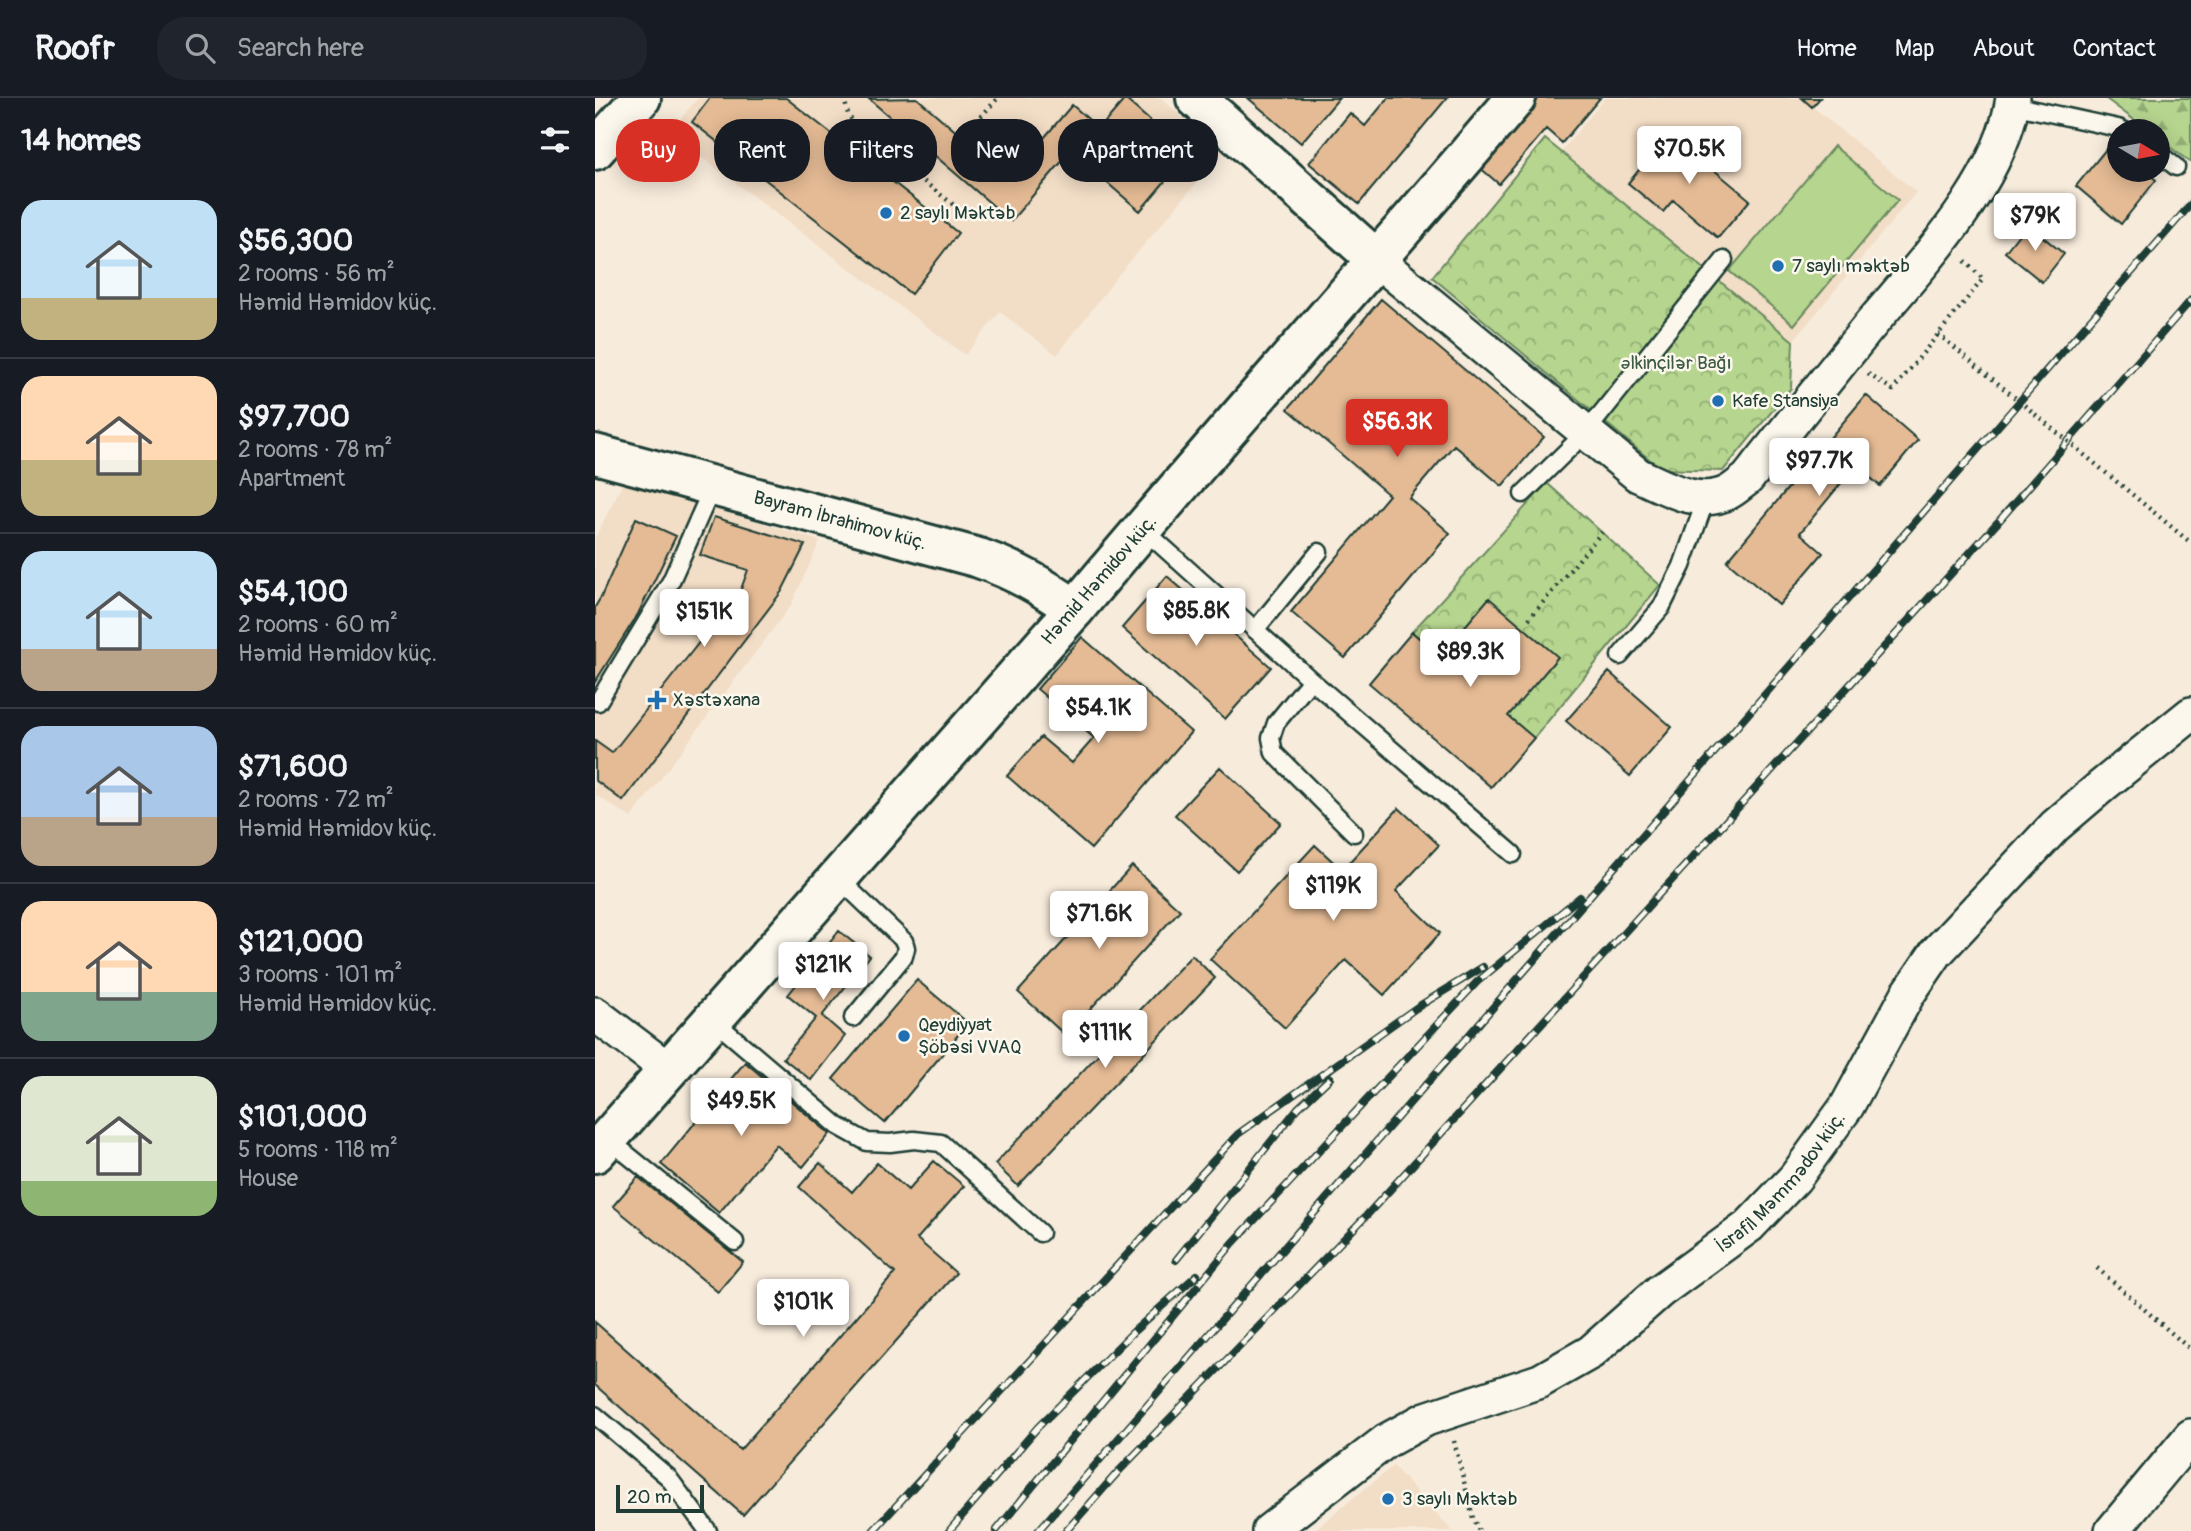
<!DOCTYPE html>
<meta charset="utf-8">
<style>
body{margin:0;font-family:Pangolin,sans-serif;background:#20242c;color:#f1f3f6;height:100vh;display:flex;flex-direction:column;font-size:26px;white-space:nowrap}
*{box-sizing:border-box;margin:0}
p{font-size:23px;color:#9ea1a6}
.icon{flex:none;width:38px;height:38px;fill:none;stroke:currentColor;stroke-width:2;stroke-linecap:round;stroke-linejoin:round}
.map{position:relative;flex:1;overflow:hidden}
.details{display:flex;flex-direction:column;background:#171b24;width:595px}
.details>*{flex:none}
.hud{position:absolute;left:21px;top:21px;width:665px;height:63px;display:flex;gap:14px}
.needle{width:46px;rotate:100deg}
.buttons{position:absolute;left:1512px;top:21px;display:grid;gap:14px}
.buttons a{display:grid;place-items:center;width:63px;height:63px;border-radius:50%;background:#171b24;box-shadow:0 4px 18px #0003;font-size:35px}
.scale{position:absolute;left:21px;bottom:18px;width:88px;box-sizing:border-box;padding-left:7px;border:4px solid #1f3d34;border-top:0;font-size:19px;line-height:24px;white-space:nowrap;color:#1f3d34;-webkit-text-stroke:5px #fbf7ec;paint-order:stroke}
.price{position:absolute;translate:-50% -60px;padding:0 16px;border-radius:7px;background:#fff;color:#222;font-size:23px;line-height:46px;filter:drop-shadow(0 2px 4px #0008)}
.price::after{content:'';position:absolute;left:50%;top:42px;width:21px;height:16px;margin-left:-10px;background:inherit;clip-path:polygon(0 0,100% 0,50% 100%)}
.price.active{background:#d93025;color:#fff}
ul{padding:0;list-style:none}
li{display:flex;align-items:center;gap:21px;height:175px;padding:0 21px}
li+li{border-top:2px solid #363941}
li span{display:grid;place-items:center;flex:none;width:196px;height:140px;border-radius:21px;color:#555}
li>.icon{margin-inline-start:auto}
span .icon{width:84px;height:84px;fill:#fffc;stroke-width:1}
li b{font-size:30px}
h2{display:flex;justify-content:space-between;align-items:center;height:84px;padding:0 21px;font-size:30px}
.tag{padding:0 24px;border-radius:28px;background:#171b24;box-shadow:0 4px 18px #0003;font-size:24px;line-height:63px}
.tag.active{background:#d93025;color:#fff}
header{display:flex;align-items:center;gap:42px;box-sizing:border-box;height:98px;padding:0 35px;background:#171b24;border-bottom:2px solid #363941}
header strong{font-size:33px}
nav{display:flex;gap:38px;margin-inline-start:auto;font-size:24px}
.search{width:490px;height:63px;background:#20242c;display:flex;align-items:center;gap:18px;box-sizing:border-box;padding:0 24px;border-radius:28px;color:#9ea1a6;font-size:26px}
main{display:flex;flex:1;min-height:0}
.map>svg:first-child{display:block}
.built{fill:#f2ddc6}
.green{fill:#b6d58e;stroke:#6a8961;stroke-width:2}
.forest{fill:url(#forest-firs);stroke:#6a8961;stroke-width:2}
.park{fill:url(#park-crowns);stroke:#6a8961;stroke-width:2}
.building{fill:#e5bb95;stroke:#1f3d34;stroke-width:2}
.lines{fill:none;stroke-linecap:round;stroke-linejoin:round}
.service-casing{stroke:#1f3d34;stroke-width:21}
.minor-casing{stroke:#1f3d34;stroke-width:38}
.tertiary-casing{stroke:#1f3d34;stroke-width:44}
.secondary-casing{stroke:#1f3d34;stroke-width:44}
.path{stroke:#1f3d34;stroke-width:4.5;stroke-dasharray:2 5;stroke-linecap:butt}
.service{stroke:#fbf7ec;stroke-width:16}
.minor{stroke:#fbf7ec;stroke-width:33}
.tertiary{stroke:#fbf7ec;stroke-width:38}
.secondary{stroke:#fbf7ec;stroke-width:38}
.rail-casing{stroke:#1f3d34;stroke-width:8}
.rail{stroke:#fbf7ec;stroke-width:5;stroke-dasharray:16;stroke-linecap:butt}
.path-bridge{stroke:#1f3d34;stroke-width:4.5;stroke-dasharray:2 5;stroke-linecap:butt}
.poi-dot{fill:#1f6fb2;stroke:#fbf7ec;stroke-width:2.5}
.labels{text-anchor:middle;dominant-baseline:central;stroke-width:5;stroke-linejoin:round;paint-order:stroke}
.poi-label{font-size:19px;fill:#1f3d34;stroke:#fbf7ec;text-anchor:start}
.park-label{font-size:19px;fill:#3d5b46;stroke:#fbf7ec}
.street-label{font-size:19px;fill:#1f3d34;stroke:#fbf7ec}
</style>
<header>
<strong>Roofr</strong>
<div class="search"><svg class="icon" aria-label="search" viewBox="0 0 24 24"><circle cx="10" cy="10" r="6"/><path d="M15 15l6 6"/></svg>Search here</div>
<nav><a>Home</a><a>Map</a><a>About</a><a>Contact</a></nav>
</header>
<main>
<section class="details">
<h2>14 homes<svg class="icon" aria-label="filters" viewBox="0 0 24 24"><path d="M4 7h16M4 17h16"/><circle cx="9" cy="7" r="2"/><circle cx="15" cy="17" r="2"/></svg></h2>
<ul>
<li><span style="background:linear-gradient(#bfe0f5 70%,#c2b280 0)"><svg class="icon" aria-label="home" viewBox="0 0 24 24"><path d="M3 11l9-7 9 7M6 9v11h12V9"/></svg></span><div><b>$56,300</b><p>2 rooms · 56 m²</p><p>Həmid Həmidov küç.</p></div></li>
<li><span style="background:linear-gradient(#ffd9b3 60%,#c2b280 0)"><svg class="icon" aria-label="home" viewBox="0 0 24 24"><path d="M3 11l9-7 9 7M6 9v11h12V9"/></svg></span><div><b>$97,700</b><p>2 rooms · 78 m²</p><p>Apartment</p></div></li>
<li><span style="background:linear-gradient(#bfe0f5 70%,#b9a48a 0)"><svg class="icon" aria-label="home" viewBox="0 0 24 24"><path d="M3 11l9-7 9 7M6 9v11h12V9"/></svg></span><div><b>$54,100</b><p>2 rooms · 60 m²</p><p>Həmid Həmidov küç.</p></div></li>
<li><span style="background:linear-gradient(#a9c7e8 65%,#b9a48a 0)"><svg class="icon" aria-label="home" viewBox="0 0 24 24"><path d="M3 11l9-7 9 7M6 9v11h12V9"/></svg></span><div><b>$71,600</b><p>2 rooms · 72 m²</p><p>Həmid Həmidov küç.</p></div></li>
<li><span style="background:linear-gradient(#ffd9b3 65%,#7fa58c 0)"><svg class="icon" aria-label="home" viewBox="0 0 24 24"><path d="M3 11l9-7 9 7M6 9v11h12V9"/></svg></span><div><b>$121,000</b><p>3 rooms · 101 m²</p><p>Həmid Həmidov küç.</p></div></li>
<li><span style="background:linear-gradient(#dfe7d0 75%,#8fb573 0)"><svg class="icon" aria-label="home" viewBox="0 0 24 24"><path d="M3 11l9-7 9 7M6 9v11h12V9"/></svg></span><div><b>$101,000</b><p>5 rooms · 118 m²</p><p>House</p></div></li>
</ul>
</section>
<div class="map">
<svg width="1596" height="1433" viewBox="0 0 1596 1433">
<defs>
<pattern id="forest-firs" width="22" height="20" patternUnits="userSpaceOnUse" patternTransform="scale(1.75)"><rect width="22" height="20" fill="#b6d58e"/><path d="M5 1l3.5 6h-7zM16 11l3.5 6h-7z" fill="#93ae75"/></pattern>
<pattern id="park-crowns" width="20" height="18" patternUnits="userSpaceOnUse" patternTransform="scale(1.75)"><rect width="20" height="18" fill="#b6d58e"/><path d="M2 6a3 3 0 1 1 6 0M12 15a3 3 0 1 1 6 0" fill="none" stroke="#93ae75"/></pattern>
</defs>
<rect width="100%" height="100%" fill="#f7ebdb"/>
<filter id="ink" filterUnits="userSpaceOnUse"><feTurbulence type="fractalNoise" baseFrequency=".0143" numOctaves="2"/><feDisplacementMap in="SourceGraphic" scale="14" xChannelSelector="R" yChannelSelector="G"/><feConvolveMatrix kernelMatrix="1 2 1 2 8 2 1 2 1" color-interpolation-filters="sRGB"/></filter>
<g filter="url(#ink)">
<path class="built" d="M103,0H566L627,55L524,176L462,257L405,214L370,257L74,35Z
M1010,0H1207L1321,94L1198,243L967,53Z
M29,383L225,443L196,507L36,720L0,696V440Z
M798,1368L857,1433H718Z"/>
<path class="green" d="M1239,48L1303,102L1199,227L1134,173Z"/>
<path class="forest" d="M1510,0H1596V65L1563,40V33H1554Z"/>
<path class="park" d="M950,41L1198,243L1196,290L1128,373L1066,371L837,179Z
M952,385L1065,487L939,640L913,618L894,501L845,558L817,534Z"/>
<path class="building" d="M115,0H191L363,135L316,196L97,24Z
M322,0L415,80L477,7L499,26L416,123L274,1Z
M653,0H744L706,45Z
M793,0H852L764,106L714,65L755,15L770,28Z
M944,0H1005L967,45L951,31L904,86L884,69Z
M1207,0H1225L1217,9Z
M530,1L593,56L545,113L481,58Z
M1075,35L1155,102L1123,140L1078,102L1068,114L1033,85Z
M1516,45L1524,51V72H1549L1561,82L1526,126L1481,88Z
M1432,126L1469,156L1447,184L1410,154Z
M786,201L949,339L907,388L859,347L814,400L855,435L750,560L696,514L794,397L693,311Z
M1271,297L1323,342L1285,388L1261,367L1205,435L1228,455L1184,507L1132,463Z
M119,419L210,447L187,493L28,703L0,682V643L17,655L146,491L153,472L105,457Z
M41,420L81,438L43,516L0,584V509L6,499Z
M572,478L676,569L630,621L527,530Z
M894,500L963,559L913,618L939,640L896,689L774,585L817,534L845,558Z
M487,539L596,634L496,751L412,678L446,639L477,665L499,640L442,591Z
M1014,574L1077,629L1035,678L971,623Z
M625,669L686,725L642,773L580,717Z
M804,710L844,747L801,793L845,835L789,897L751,862L690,930L615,861L720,747L747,772Z
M537,768L585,812L471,938L423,894Z
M244,833L275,858L227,918L250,938L216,982L188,960L221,920L193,897Z
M597,857L620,880L423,1088L400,1066Z
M322,882L373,925L290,1025L238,981Z
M150,964L235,1036L208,1069L181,1047L124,1115L66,1066Z
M339,1063L369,1088L322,1141L361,1175L148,1417L0,1287V1224L145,1352L300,1175L204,1089L225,1065L257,1094L282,1065L313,1092Z
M43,1079L148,1164L123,1194L18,1108Z"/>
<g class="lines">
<g class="service-casing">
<path id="service" d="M1417,7L1523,30L1530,33
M1563,55L1581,69
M928,396L992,333L1129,162
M547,430L716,582L918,756
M660,532L724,454
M1025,558L1066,510L1087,468L1111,401
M716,582L681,625L676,640L679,655L759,735
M3,604L76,483L118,388
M242,779L309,843L311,850L309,858L258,920
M118,922L243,1028L272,1044L295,1045L319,1042L346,1045L445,1135
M13,1041L140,1144
M0,1317L73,1379L113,1433"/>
</g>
<g class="minor-casing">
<g id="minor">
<path d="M783,163L1043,377C1070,389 1104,410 1134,394C1140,391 1146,385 1152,381C1192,331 1232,281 1272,231C1325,167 1406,85 1418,0"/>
<path d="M0,916L74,972"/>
<path id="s1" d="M674,1433L791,1343L831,1321L945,1283L996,1254L1065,1193L1154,1128L1200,1080L1252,1008L1313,896L1341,855L1460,728L1508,687L1596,616"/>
<path d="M1517,1433L1596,1338"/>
</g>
</g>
<g class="tertiary-casing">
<path id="tertiary" d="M0,1055L480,511"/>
</g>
<g class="secondary-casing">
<g id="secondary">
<path d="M601,0L783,163"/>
<path d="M0,52L46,0"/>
<path id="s2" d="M0,356L384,460C421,473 447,488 480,511C624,338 775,172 921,0"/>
</g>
</g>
<path class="path" d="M249,0L253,16L262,31L374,119
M367,39L403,0
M1273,276L1298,292L1388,181L1368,161
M934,521L1007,434
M1502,1170L1596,1252
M859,1343L878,1420L884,1433"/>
<use href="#service" class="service"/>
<use href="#minor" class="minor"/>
<use href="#tertiary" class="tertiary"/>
<use href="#secondary" class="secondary"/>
<g class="rail-casing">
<path id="rail" d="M581,1162L703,1010L735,980
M278,1433L643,1036L821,910L888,869
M354,1433L443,1329L538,1234L602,1177
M401,1433L638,1145L882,884L985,799
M443,1433L1596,106
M471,1433L523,1374L771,1118L1403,424L1596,202"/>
</g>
<use href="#rail" class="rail"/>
<path class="path-bridge" d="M1343,236L1596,445"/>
</g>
</g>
<g class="poi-dot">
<circle cx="291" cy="115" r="7"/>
<circle cx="1183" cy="168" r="7"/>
<circle cx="1123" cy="303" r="7"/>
<path d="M58.5 591.5h7v7h7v7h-7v7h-7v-7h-7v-7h7z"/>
<circle cx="309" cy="938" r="7"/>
<circle cx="793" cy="1401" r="7"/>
</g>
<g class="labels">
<g class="poi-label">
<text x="305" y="115">2 saylı Məktəb</text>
<text x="1197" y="168">7 saylı məktəb</text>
<text x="1137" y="303">Kafe Stansiya</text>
<text x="78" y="602">Xəstəxana</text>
<text x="323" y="927">Qeydiyyat<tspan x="323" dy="22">Şöbəsi VVAQ</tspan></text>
<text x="807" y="1401">3 saylı Məktəb</text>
</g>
<g class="park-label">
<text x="1081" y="265">Əlkinçilər Bağı</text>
</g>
<g class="street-label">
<text stroke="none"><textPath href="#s2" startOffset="254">Bayram İbrahimov küç.</textPath></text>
<text transform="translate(504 482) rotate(-49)">Həmid Həmidov küç.</text>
<text stroke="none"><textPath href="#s1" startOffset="628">İsrafil Məmmədov küç.</textPath></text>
</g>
</g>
</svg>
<div class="buttons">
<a><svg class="needle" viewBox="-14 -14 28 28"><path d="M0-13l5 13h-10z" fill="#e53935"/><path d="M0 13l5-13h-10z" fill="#9ea1a6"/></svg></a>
</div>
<div class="scale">20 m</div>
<b class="price" style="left:1094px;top:88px">$70.5K</b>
<b class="price" style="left:1440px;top:155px">$79K</b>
<b class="price active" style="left:802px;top:361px">$56.3K</b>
<b class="price" style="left:1224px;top:400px">$97.7K</b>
<b class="price" style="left:601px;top:550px">$85.8K</b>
<b class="price" style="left:109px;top:551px">$151K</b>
<b class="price" style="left:875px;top:591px">$89.3K</b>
<b class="price" style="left:503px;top:647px">$54.1K</b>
<b class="price" style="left:738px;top:825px">$119K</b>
<b class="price" style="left:504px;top:853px">$71.6K</b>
<b class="price" style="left:228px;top:904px">$121K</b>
<b class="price" style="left:510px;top:972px">$111K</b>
<b class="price" style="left:146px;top:1040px">$49.5K</b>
<b class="price" style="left:208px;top:1241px">$101K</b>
<div class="hud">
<a class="tag active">Buy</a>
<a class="tag">Rent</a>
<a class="tag">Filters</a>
<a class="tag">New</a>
<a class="tag">Apartment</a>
</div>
</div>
</main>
